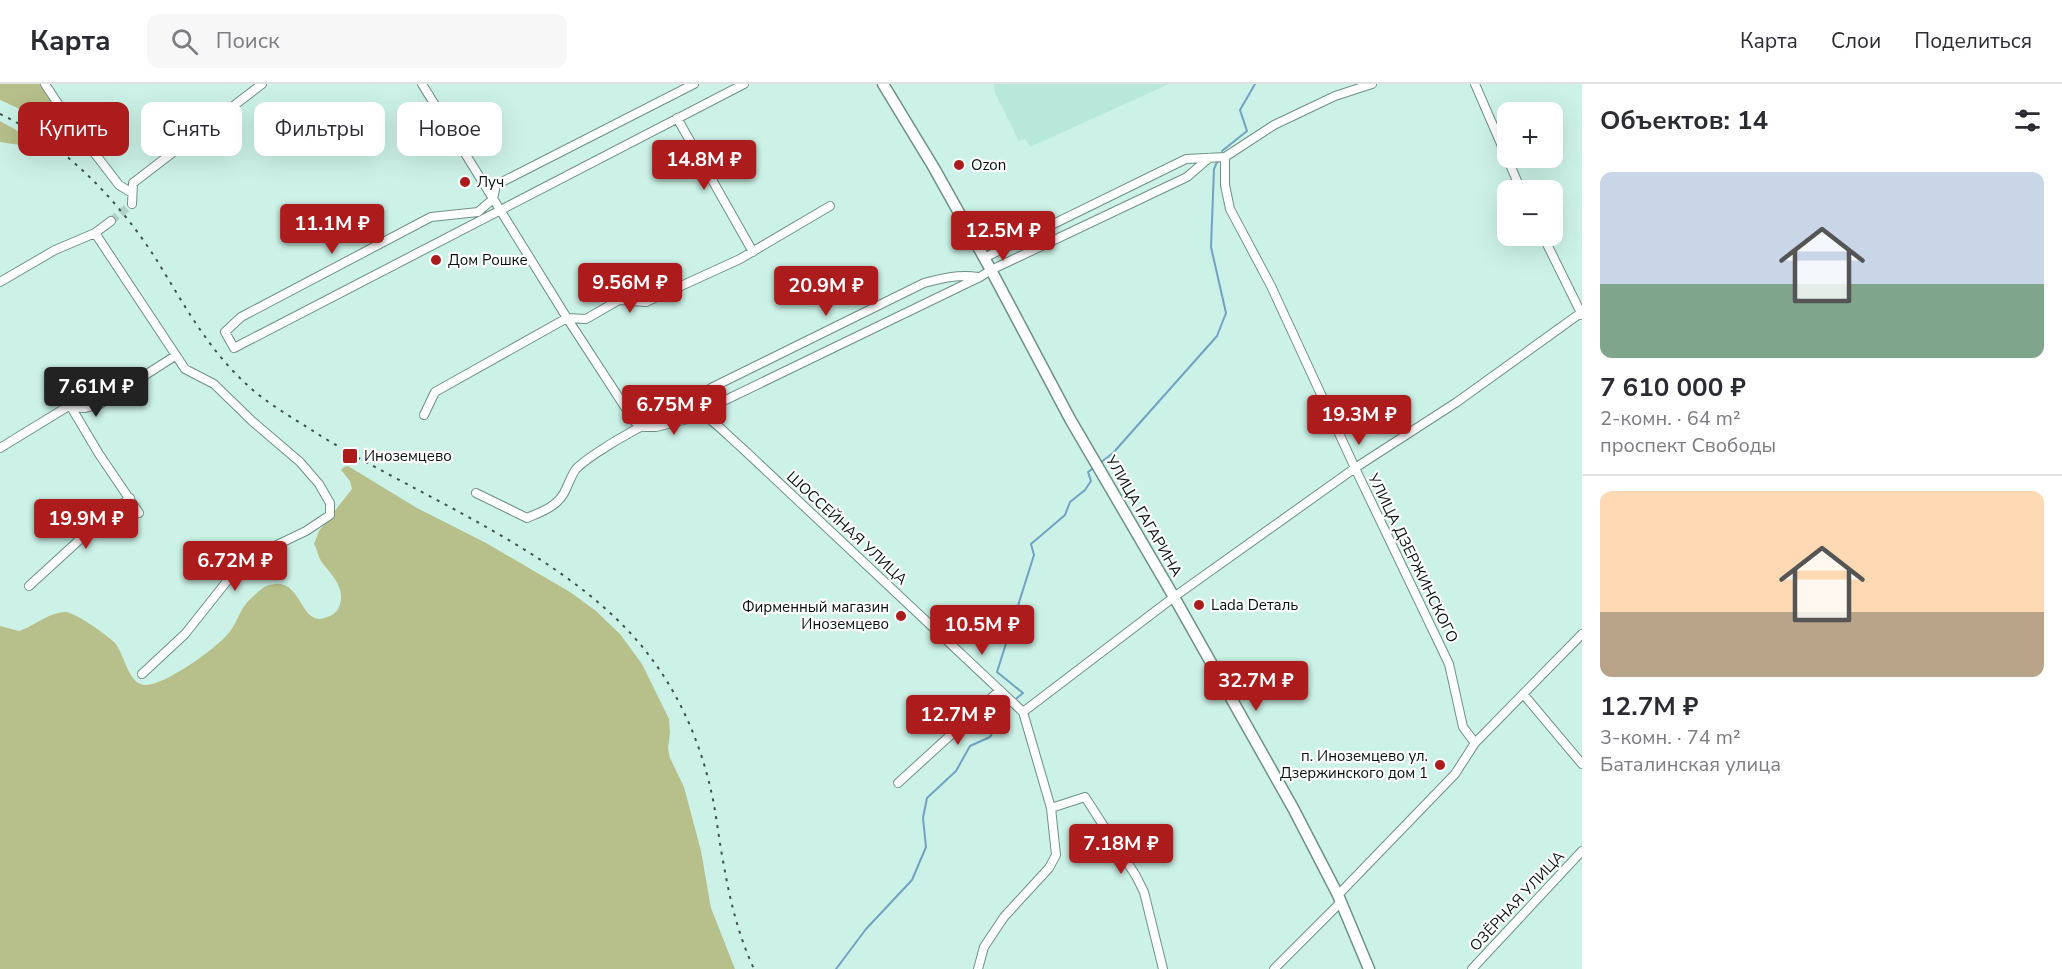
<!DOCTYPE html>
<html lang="ru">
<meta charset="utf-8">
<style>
body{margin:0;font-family:"Nunito Sans",sans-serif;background:#f7f7f7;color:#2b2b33;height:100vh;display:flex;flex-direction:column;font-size:22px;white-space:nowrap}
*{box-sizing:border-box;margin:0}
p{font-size:20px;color:#7c7c81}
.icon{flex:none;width:33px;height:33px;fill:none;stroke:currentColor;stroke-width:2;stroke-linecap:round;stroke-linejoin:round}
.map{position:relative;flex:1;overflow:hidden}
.details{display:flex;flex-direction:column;background:#fff;width:480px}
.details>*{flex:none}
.top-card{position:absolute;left:18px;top:18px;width:570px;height:54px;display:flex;gap:12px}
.buttons{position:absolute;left:1497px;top:18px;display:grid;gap:12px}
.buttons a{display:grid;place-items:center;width:66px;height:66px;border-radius:12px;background:#fff;box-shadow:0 6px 24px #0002;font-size:30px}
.price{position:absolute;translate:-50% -51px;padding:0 14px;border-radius:6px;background:#ad1c1d;color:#fff;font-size:20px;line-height:39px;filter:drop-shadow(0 2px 3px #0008)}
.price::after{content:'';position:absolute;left:50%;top:36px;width:18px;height:14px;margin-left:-9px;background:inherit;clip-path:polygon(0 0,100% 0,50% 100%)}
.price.selected{background:#222;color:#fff}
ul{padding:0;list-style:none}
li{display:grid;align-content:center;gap:12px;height:318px;padding:0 18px}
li+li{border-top:2px solid #e1e1e2}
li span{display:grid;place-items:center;height:186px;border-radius:12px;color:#555}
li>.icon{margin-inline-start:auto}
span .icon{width:108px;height:108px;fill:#fffc;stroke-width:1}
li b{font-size:26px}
h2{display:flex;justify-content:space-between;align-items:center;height:72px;padding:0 18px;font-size:26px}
.pill{padding:0 21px;border-radius:12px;background:#fff;box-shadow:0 6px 24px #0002;font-size:21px;line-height:54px}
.pill.selected{background:#ad1c1d;color:#fff}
header{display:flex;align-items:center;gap:36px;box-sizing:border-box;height:84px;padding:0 30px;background:#fff;border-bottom:2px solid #e1e1e2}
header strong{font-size:28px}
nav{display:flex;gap:33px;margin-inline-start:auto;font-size:21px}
.search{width:420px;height:54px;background:#f7f7f7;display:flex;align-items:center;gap:15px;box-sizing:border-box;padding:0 21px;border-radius:12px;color:#7c7c81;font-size:22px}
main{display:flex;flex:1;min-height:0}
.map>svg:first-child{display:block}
.built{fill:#b8e8da}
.forest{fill:#b7c08b}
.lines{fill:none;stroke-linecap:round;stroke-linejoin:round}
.stream{stroke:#6ea3c2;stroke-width:2}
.street-tunnel{stroke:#aed0c6;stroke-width:8;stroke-dasharray:8 4;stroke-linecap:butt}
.street-casing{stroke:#6d9187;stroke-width:10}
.secondary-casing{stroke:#6d9187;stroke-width:13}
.street{stroke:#fff;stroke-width:8}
.secondary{stroke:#fff;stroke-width:10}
.rail{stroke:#3f534d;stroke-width:2;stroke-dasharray:3 6;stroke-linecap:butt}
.poi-dot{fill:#ad1c1d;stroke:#fff;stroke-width:2}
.labels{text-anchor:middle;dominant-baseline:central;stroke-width:4.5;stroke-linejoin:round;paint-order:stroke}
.poi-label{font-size:15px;fill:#05110e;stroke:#fff;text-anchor:start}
.street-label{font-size:15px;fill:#05110e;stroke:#fff}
</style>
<header>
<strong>Карта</strong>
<div class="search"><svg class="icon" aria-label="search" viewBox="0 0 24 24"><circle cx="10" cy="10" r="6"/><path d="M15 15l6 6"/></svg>Поиск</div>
<nav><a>Карта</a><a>Слои</a><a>Поделиться</a></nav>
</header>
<main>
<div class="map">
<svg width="1582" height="885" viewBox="0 0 1582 885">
<rect width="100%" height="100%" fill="#ccf2e7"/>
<path class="built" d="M994,0H1169L1030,63L1025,55L1019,57L995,9Z"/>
<path class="forest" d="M0,0H41L62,34L51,39L0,16Z
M0,37L41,60L38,63H33L0,58Z
M348,382L417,424L486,459L570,508L596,527L620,550L642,580L669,635L670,649L668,664L670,674L684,703L701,767L711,824L735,885H0V542L19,547C35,542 47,529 65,528C75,528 107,551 115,559C125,571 128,601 146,601C165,601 215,565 227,551C234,544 238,532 243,524C247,517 254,512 259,507C265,502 268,501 275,500C302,496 301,545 327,533C331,532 336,529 338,525C348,505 331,491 321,477C318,472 317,465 314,460L319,447L352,405L350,397L341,386L344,383Z"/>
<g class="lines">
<path class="stream" d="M1222,67L1247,47L1240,26L1255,0
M1100,379L1113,369L1217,252L1226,229L1211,163L1214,85L1217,78
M1017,614L1023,609L997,588L1034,471L1031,460L1065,431L1070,418L1085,406L1091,397L1088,388L1095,383
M836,885L866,845L912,796L926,763L923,734L927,714L956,687L970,662L990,653L1005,626L1009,622"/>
<path class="street-tunnel" d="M111,137L132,120"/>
<g class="street-casing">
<path id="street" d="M45,0L66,32L119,101L132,109
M422,0L567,234L634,337L641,343
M694,0L496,101L493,115L478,128L431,133L241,233L225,248L234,264L744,0
M1475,0L1521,106
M677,34L753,168
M1225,73V101L1230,125L1271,202L1355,384L1449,580L1463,643L1475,659
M132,120L133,99L262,0
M95,149L185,285L214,300L252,337L300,378L319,400L330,419V431L306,447L256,471L239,482L185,550L142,590
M1543,152L1582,231
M984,174L1186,75L1225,73L1274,41L1335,12L1372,0
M0,198L55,166L95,149L111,137
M71,323L99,370L139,429
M707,325L980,193L991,186L1187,93L1209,74
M424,331L435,308L567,234L586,235L619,216L646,218L740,175L830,122
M645,343H656L703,331L707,325L711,304L924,199C943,194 959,190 978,193
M0,364L67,323L85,324L100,320L175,272
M476,409L527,434C543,427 559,422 566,405C569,399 572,390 576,385C591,369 674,319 694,326C711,333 727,351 741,363L1023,628L1051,724L1056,771L1049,784L1004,833L984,863L978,885
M29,502L99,438L130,414
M1524,611L1582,680
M1023,628L1174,513L1355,384L1457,318L1582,228
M898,699L1000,606
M1051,724L1085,713L1136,792L1144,808L1163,885
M1338,811L1455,690L1475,659L1582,550
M1274,885L1341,818
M1472,885L1582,767"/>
</g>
<g class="secondary-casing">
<path id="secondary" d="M883,0L934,84L991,186L1070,335L1174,513L1293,724L1338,811L1369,885"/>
</g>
<use href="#street" class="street"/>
<use href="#secondary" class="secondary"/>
<path class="rail" d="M0,30C65,60 118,116 156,175C182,217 206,262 243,297C265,319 295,335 321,352C425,416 573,472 648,570C680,611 701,660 712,711C717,734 719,758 724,782C730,817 739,853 754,885"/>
</g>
<g class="poi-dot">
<circle cx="959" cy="81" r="6"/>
<circle cx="465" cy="98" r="6"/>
<circle cx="436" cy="176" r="6"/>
<rect x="342" y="364" width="16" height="16" rx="3"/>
<circle cx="1199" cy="521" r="6"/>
<circle cx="901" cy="532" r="6"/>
<circle cx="1440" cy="681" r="6"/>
</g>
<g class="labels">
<g class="poi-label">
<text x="971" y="81">Ozon</text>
<text x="477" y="98">Луч</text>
<text x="448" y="176">Дом Рошке</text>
<text x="364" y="372">Иноземцево</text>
<text x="1211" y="521">Lada Dеталь</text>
<text x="889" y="523" text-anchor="end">Фирменный магазин<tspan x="889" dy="17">Иноземцево</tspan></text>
<text x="1428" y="672" text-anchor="end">п. Иноземцево ул.<tspan x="1428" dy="17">Дзержинского дом 1</tspan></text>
</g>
<g class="street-label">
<text transform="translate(1144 432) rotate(60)">УЛИЦА ГАГАРИНА</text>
<text transform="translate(847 444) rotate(43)">ШОССЕЙНАЯ УЛИЦА</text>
<text transform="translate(1413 474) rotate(64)">УЛИЦА ДЗЕРЖИНСКОГО</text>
<text transform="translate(1517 817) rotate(-47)">ОЗЁРНАЯ УЛИЦА</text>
</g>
</g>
</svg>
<div class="buttons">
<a>+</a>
<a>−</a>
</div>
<b class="price" style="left:704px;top:107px">14.8M ₽</b>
<b class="price" style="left:332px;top:171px">11.1M ₽</b>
<b class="price" style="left:1003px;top:178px">12.5M ₽</b>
<b class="price" style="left:630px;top:230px">9.56M ₽</b>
<b class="price" style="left:826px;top:233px">20.9M ₽</b>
<b class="price selected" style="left:96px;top:334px">7.61M ₽</b>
<b class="price" style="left:674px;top:352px">6.75M ₽</b>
<b class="price" style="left:1359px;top:362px">19.3M ₽</b>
<b class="price" style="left:86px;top:466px">19.9M ₽</b>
<b class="price" style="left:235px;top:508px">6.72M ₽</b>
<b class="price" style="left:982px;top:572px">10.5M ₽</b>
<b class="price" style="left:1256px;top:628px">32.7M ₽</b>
<b class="price" style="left:958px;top:662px">12.7M ₽</b>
<b class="price" style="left:1121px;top:791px">7.18M ₽</b>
<div class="top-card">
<a class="pill selected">Купить</a>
<a class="pill">Снять</a>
<a class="pill">Фильтры</a>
<a class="pill">Новое</a>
</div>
</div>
<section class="details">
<h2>Объектов: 14<svg class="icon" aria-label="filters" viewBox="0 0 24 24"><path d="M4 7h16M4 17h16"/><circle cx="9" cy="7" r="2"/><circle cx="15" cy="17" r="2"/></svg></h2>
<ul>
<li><span style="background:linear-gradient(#c9d6e8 60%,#7fa58c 0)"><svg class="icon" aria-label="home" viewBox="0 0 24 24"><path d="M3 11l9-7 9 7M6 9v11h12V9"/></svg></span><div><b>7 610 000 ₽</b><p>2-комн. · 64 m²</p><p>проспект Свободы</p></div></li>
<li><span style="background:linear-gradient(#ffd9b3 65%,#b9a48a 0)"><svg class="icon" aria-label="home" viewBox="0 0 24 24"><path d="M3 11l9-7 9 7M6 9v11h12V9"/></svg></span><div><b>12.7M ₽</b><p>3-комн. · 74 m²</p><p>Баталинская улица</p></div></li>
</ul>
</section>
</main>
